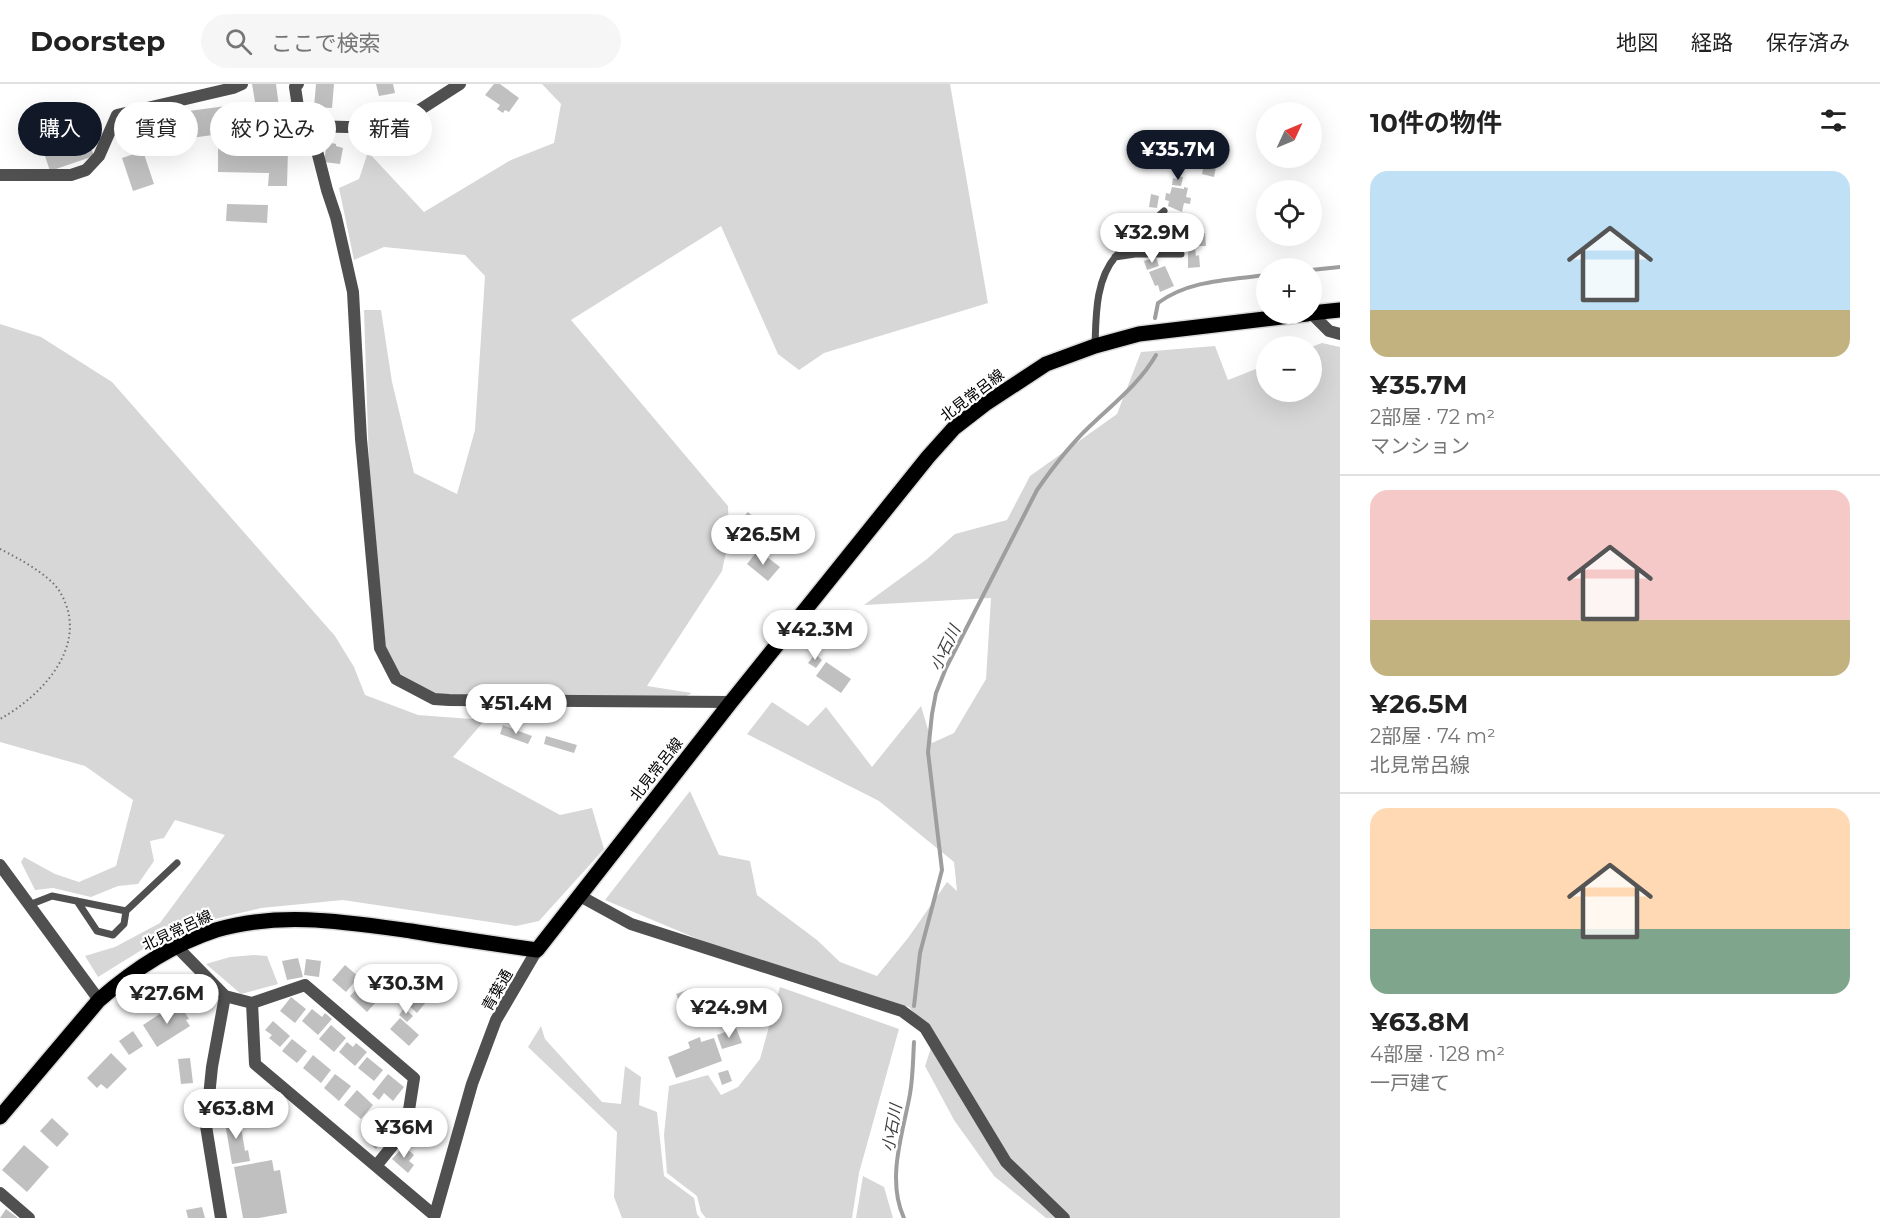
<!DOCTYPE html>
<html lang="ja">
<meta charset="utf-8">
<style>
body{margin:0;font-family:Montserrat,"Noto Sans JP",sans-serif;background:#f6f6f6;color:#222;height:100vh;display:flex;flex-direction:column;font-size:22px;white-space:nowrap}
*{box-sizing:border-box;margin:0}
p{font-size:20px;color:#767676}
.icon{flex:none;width:33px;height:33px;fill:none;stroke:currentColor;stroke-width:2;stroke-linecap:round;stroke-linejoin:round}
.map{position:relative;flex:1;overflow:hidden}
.panel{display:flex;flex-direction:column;background:#fff;width:540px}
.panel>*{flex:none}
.banner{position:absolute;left:18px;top:18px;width:570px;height:54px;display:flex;gap:12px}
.needle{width:39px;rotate:46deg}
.fabs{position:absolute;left:1256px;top:18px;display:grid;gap:12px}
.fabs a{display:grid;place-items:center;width:66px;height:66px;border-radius:50%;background:#fff;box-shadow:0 6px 24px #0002;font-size:30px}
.price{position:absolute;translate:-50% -51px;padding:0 14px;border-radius:21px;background:#fff;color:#222;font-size:20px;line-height:39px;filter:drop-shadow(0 2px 3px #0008)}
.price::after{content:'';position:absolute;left:50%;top:36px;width:18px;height:14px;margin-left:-9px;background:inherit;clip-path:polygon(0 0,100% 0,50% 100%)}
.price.on{background:#111827;color:#fff}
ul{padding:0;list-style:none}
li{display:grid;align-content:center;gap:12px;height:318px;padding:0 30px}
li+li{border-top:2px solid #e0e0e0}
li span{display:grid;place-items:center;height:186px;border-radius:18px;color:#555}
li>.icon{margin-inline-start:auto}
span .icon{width:108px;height:108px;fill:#fffc;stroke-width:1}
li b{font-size:26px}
h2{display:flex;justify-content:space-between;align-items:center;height:72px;padding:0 30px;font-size:26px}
.chip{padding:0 21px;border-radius:27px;background:#fff;box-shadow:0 6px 24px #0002;font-size:21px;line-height:54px}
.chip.on{background:#111827;color:#fff}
header{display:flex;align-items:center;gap:36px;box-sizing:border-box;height:84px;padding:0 30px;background:#fff;border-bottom:2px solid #e0e0e0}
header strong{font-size:28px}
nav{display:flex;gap:33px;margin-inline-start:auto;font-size:21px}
.search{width:420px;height:54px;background:#f6f6f6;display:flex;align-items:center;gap:15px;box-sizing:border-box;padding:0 21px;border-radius:33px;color:#767676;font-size:22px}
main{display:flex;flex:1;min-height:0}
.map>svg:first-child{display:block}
.green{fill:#d7d7d7}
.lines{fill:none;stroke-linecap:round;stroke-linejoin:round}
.stream{stroke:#9e9e9e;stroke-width:4}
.building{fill:#c0c0c0}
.primary-casing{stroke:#dbdbdb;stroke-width:18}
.path{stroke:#727272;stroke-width:2;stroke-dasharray:1.5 3;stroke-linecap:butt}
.service{stroke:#505050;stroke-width:7}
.minor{stroke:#505050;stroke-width:12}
.tertiary{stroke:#505050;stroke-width:12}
.primary{stroke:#000;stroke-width:15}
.labels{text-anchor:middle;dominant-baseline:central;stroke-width:4.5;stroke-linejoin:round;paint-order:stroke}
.street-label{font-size:15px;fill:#000;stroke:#fff}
.water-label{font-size:16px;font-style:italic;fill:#3f3f3f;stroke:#fff}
</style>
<header>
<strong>Doorstep</strong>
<div class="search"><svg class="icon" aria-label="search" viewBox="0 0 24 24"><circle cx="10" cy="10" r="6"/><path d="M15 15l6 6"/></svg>ここで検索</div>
<nav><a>地図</a><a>経路</a><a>保存済み</a></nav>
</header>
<main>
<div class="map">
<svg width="1340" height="1134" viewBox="0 0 1340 1134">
<rect width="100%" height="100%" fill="#fff"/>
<path class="green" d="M542,0H950L988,219L824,269L799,286L778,270L721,142L571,236L728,422L729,454L722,487L647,602L692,609L681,615L430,611L401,594L386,566L370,412L364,226H381L392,298L414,389L457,410L475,346L485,192L465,171L384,163L354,176L339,104L359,95L368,68L424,128L511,76L554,59L561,20Z
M0,240L41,253L112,298L335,552L354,583L365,611L418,631L485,636L453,673L560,731L592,724L604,765L539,837L516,842L343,816L261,824L177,844L98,893L85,872L115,863L160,839L225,751L175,736L164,754L150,757L154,777L138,800L118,802L91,813L53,804L35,806L21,778L24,773L55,790L79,798L116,782L133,716L85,682L0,658Z
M1322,259L1340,263V1134H1046L994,1092L954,1036L925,982L935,952L909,923L743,874L605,816L690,707L719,771L750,777L757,811L817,856L840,878L877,892L908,854L947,798L957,807L954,778L879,717L747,650L772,618L808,642L826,623L872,683L921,622L932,659L954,649L986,595L991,514L864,521L927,475L955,450L1007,436L1030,392L1117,330L1141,268L1215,262L1228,296L1266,281V308H1311V263Z
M254,871L267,872L278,900L241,910L206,880L230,873Z
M780,903L899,945L859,1089L852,1134H706L701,1128L697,1112L667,1089L664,1051L669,1002L708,991L721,1011L738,1003L760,975Z
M541,942L545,955L602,1018L621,1020L625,982L641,993L639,1021L657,1028L664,1092L694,1114L697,1130L700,1134H622L614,1113L617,1048L528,963Z
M863,1092L884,1103L893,1134H856Z"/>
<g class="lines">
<path class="stream" d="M1311,186L1340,183
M1155,234L1158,219C1189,196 1229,196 1266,191
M914,922L920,869L942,786L928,668L932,630L936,609L946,584L1037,406C1053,383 1070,361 1090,342C1114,319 1140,299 1156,271
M904,1134C886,1095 903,1049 910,1010C913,993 913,975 914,958"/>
</g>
<path class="building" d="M252,0H276L282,46L273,47V50L264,51L263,44L126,63L123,36L255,18Z
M316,0H334L332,24L314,23Z
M376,0H393L395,9L379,12Z
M494,0H500L519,14L509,28L505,26L503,29L497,25L500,21L485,11Z
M86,48L94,72L50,87L42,63Z
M327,58L336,60V62L343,64L340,80L324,78Z
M218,64L288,65L287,102H268L269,89L218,88Z
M1179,64L1201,69L1198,82L1176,77Z
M143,67L154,100L133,107L122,74Z
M1204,81L1216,83L1214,93L1202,90Z
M1177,92L1183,93L1181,102L1172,101L1173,94L1177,95Z
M1172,103L1184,105V103L1188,104L1186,113L1191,114L1190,120L1184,119L1182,128L1168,122L1169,117L1165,116L1166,109L1170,110Z
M1151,110L1159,112L1157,124L1149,123Z
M227,120L268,121L267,139L226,137Z
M1205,149L1206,162H1190V154H1195V150Z
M1188,164H1195L1196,172L1199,171L1200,183L1188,184Z
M1156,173L1159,182L1147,186L1144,177Z
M1165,182L1174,202L1160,208L1158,201L1155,202L1149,188Z
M748,428L757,436L749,443L741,435Z
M758,466L780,483L768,497L747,480Z
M815,570L822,576L816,584L808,579Z
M826,578L851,595L841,609L816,592Z
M503,641L532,652L528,660L500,650Z
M546,652L577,661L574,669L544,660Z
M298,874L303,893L287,896L282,877Z
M306,875L321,877L319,893L304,891Z
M345,881L359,893L346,908L332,896Z
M387,886L408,903L397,917L376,899Z
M361,900L378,916L367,928L350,912Z
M423,900L430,905L427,908L431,912L417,929L406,919Z
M692,904L693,907L697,906L706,929L687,936L676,910Z
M738,906L747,926L734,932L725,911Z
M291,913L306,925L295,939L280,927Z
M178,918L189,935L186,936L190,942L157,963L143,941Z
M404,924L413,932L407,938L399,931Z
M312,925L322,933L325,929L332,935L318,951L302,937Z
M400,934L419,951L409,962L390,945Z
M273,937L290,952L280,963L269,954L272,951L265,946Z
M331,941L346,954L334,968L319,955Z
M736,944L742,959L722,965L717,951Z
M133,947L143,962L129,971L119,957Z
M700,953L701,958L714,954L722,977L676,994L668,973L690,964L688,958Z
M292,955L307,967L297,979L282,967Z
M347,958L353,963L356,959L367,968L355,982L339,968Z
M111,969L127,985L107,1005L101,1000L97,1004L87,994Z
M313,971L331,986L321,999L303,984Z
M367,973L383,986L374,997L358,984Z
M190,974L193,999L181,1000L178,975Z
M728,986L732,997L722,1001L718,989Z
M335,990L351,1002L339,1017L324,1004Z
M388,990L404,1003L393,1017L384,1009L379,1016L372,1010Z
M357,1006L373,1021L361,1035L344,1021Z
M376,1025L395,1041L376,1065L369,1059L379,1046L367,1036Z
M239,1031L245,1067L248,1066L250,1077L232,1080L224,1033Z
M52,1034L69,1050L57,1063L40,1047Z
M24,1061L49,1083L27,1108L2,1086Z
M404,1062L414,1071L409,1077L414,1081L408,1089L392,1075Z
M272,1076L274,1087L280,1086L287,1129L259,1134H243L234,1083Z
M202,1123L205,1134H188L186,1126Z
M6,1125L18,1134H0Z"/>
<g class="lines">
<g class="primary-casing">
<path id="primary" d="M1311,229L1340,226
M0,1033L99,916C132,887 173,860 216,846C280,827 346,838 411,847C453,854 495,860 537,866L731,618L928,373L954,344L985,320L1046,280L1095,262L1139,250L1307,230"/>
</g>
<path class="path" d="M0,465C18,474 50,491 60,508C91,560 43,611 0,635"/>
<path class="service" d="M1115,173L1135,170H1181
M1095,262C1096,233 1095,196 1116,172C1130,156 1148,142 1164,127
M77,817L97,847L113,851L124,840L126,827
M29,821L52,812L126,827L177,779"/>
<path class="minor" d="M298,0L295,3L298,23L316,63L327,106L336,133L353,208L361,355L380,564L396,595L434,615L449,616L731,618
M307,42L387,44L410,32L460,0
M0,91H71L86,86L99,72L117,31L233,4L242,0
M0,781L99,916
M580,812L631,840L902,927L925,944L1006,1078L1064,1134
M177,863L225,912L212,983L206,1042L221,1134
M225,912L252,919L305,901L414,994L406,1045L376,1082
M252,919L255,980L434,1131
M0,1109L29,1134"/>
<path class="tertiary" d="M1311,229L1329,247L1340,250
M434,1134L472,1000L496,936L537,866"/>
<use href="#primary" class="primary"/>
</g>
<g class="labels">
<g class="street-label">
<text transform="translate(972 311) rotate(-37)">北見常呂線</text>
<text transform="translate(656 685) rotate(-52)">北見常呂線</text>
<text transform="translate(177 846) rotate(-25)">北見常呂線</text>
<text transform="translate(497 906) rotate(-60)">青葉通</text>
</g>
<g class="water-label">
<text transform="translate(945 564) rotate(-64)">小石川</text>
<text transform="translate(892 1044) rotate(-80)">小石川</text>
</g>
</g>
</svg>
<div class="fabs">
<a><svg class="needle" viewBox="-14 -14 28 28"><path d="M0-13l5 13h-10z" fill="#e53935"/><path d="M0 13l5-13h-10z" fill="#767676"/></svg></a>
<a><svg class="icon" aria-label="locate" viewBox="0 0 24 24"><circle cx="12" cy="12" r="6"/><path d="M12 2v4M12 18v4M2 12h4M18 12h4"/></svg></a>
<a>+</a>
<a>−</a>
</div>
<b class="price on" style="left:1178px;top:97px">¥35.7M</b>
<b class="price" style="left:1152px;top:180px">¥32.9M</b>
<b class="price" style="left:763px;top:482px">¥26.5M</b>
<b class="price" style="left:815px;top:577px">¥42.3M</b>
<b class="price" style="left:516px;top:651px">¥51.4M</b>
<b class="price" style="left:406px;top:931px">¥30.3M</b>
<b class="price" style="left:167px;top:941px">¥27.6M</b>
<b class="price" style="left:729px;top:955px">¥24.9M</b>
<b class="price" style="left:236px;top:1056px">¥63.8M</b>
<b class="price" style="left:404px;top:1075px">¥36M</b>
<div class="banner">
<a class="chip on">購入</a>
<a class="chip">賃貸</a>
<a class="chip">絞り込み</a>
<a class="chip">新着</a>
</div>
</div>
<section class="panel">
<h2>10件の物件<svg class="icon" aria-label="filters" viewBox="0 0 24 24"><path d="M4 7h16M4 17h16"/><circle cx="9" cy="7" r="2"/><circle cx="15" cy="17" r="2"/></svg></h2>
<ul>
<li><span style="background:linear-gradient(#bfe0f5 75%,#c2b280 0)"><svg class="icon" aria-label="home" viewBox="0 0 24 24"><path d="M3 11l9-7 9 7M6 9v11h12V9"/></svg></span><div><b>¥35.7M</b><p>2部屋 · 72 m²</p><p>マンション</p></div></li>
<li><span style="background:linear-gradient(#f6c9c9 70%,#c2b280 0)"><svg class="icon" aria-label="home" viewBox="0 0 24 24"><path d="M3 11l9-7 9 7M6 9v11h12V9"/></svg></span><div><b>¥26.5M</b><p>2部屋 · 74 m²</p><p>北見常呂線</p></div></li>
<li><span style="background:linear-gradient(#ffd9b3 65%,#7fa58c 0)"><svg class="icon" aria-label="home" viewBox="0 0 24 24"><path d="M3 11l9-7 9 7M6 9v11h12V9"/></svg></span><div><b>¥63.8M</b><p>4部屋 · 128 m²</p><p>一戸建て</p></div></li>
</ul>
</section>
</main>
